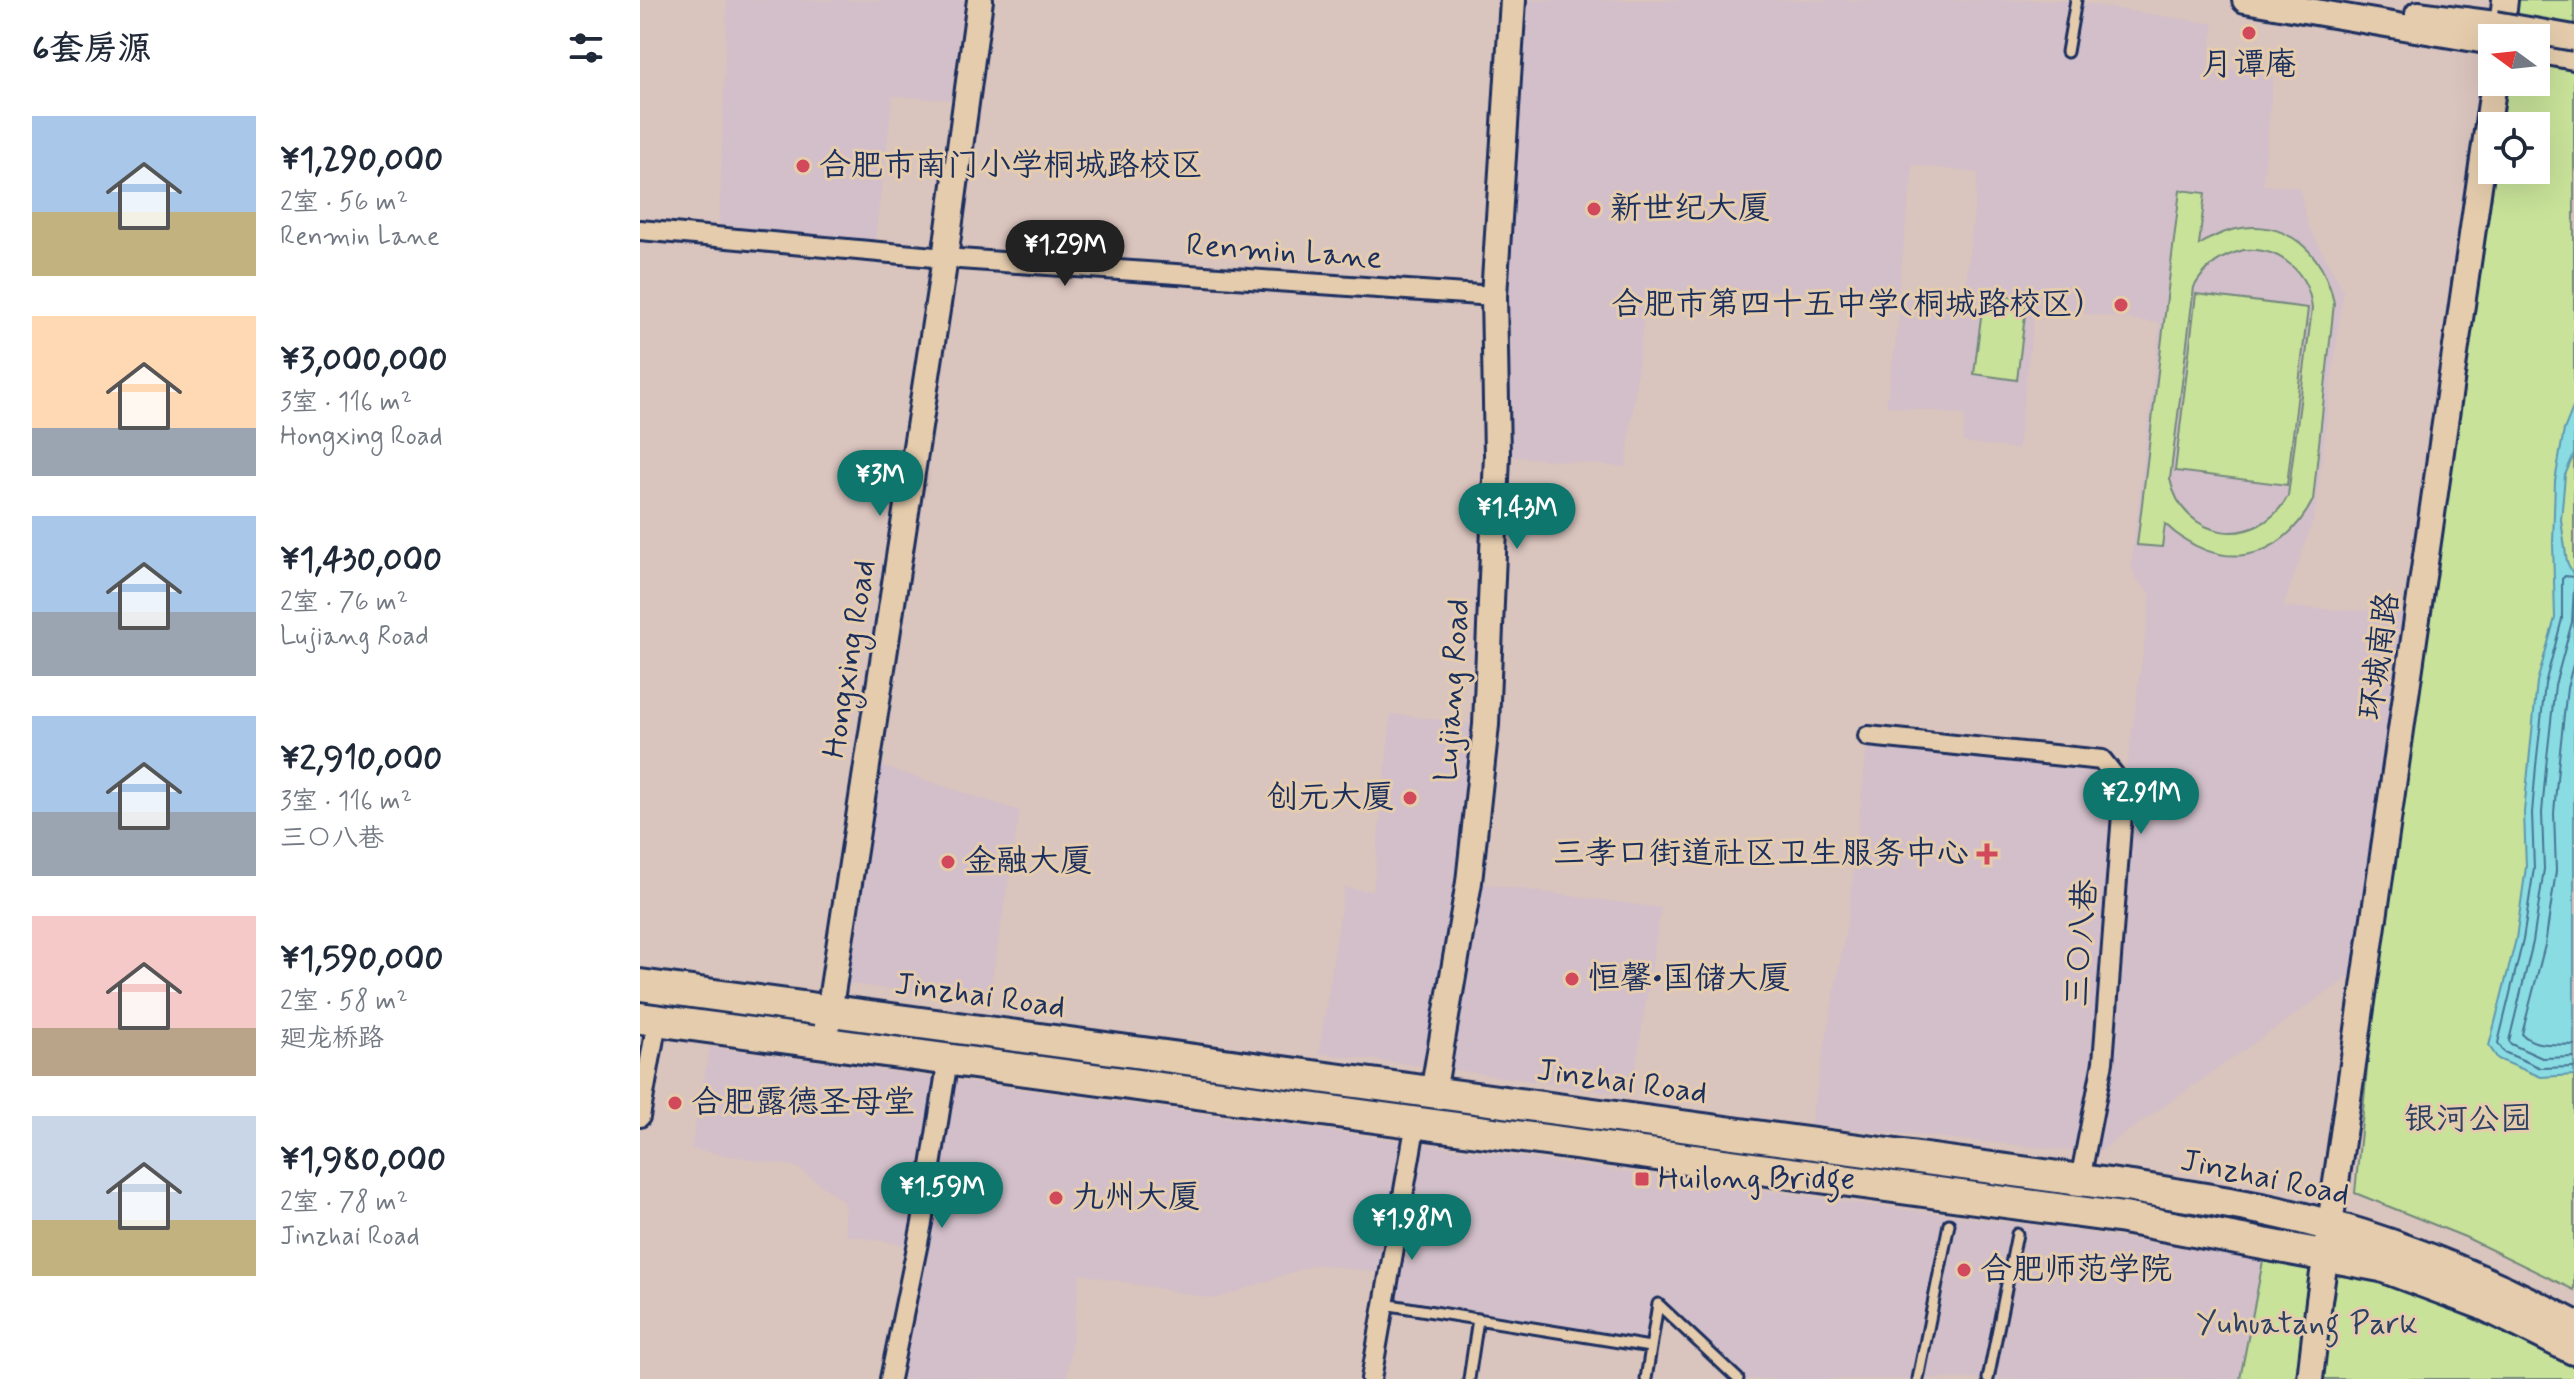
<!DOCTYPE html>
<html lang="zh">
<meta charset="utf-8">
<style>
body{margin:0;font-family:Mynerve,"LXGW WenKai TC",sans-serif;background:#f2f2f3;color:#1f2937;height:100vh;display:flex;flex-direction:column;font-size:30px;white-space:nowrap}
*{box-sizing:border-box;margin:0}
p{font-size:26px;color:#747a83}
.icon{flex:none;width:44px;height:44px;fill:none;stroke:currentColor;stroke-width:2;stroke-linecap:round;stroke-linejoin:round}
.map{position:relative;flex:1;overflow:hidden}
.side{display:flex;flex-direction:column;background:#fff;width:640px}
.side>*{flex:none}
.needle{width:52px;rotate:285deg}
.controls{position:absolute;left:1838px;top:24px;display:grid;gap:16px}
.controls a{display:grid;place-items:center;width:72px;height:72px;border-radius:0px;background:#fff;box-shadow:0 8px 32px #0002;font-size:40px}
.price{position:absolute;translate:-50% -68px;padding:0 18px;border-radius:28px;background:#0f766e;color:#fff;font-size:26px;line-height:52px;filter:drop-shadow(0 2px 4px #0008)}
.price::after{content:'';position:absolute;left:50%;top:48px;width:24px;height:18px;margin-left:-12px;background:inherit;clip-path:polygon(0 0,100% 0,50% 100%)}
.price.on{background:#222;color:#fff}
ul{padding:0;list-style:none}
li{display:flex;align-items:center;gap:24px;height:200px;padding:0 32px}
li span{display:grid;place-items:center;flex:none;width:224px;height:160px;border-radius:0px;color:#555}
li>.icon{margin-inline-start:auto}
span .icon{width:96px;height:96px;fill:#fffc;stroke-width:1}
li b{font-size:34px}
h2{display:flex;justify-content:space-between;align-items:center;height:96px;padding:0 32px;font-size:34px}
main{display:flex;flex:1;min-height:0}
.map>svg:first-child{display:block}
.built{fill:#d2bfc9}
.green{fill:#c8e299;stroke:#72887c;stroke-width:2;fill-rule:evenodd}
.water{fill:#8adce3;stroke:#5e97ae;stroke-width:2}
.lines{fill:none;stroke-linecap:round;stroke-linejoin:round}
.shore{stroke:#477493;stroke-width:2}
.service-casing{stroke:#1b2f5e;stroke-width:15}
.minor-casing{stroke:#1b2f5e;stroke-width:24}
.tertiary-casing{stroke:#1b2f5e;stroke-width:30}
.primary-casing{stroke:#1b2f5e;stroke-width:36}
.service{stroke:#e5ccad;stroke-width:9}
.minor{stroke:#e5ccad;stroke-width:18}
.tertiary{stroke:#e5ccad;stroke-width:24}
.primary{stroke:#e5ccad;stroke-width:30}
.tertiary-bridge-casing{stroke:#1b2f5e;stroke-width:30;stroke-linecap:butt}
.tertiary-bridge{stroke:#e5ccad;stroke-width:24}
.poi-dot{fill:#d1495b;stroke:#e5ccad;stroke-width:3}
.labels{text-anchor:middle;dominant-baseline:central;stroke-width:6;stroke-linejoin:round;paint-order:stroke}
.poi-label{font-size:32px;fill:#1b2f5e;stroke:#e5ccad;text-anchor:start}
.street-label{font-size:32px;fill:#1b2f5e;stroke:#e5ccad}
.park-label{font-size:32px;fill:#2c4164;stroke:#e5ccad}
</style>
<main>
<section class="side">
<h2>6套房源<svg class="icon" aria-label="filters" viewBox="0 0 24 24"><path d="M4 7h16M4 17h16"/><circle cx="9" cy="7" r="2"/><circle cx="15" cy="17" r="2"/></svg></h2>
<ul>
<li><span style="background:linear-gradient(#a9c7e8 60%,#c2b280 0)"><svg class="icon" aria-label="home" viewBox="0 0 24 24"><path d="M3 11l9-7 9 7M6 9v11h12V9"/></svg></span><div><b>¥1,290,000</b><p>2室 · 56 m²</p><p>Renmin Lane</p></div></li>
<li><span style="background:linear-gradient(#ffd9b3 70%,#9aa5b1 0)"><svg class="icon" aria-label="home" viewBox="0 0 24 24"><path d="M3 11l9-7 9 7M6 9v11h12V9"/></svg></span><div><b>¥3,000,000</b><p>3室 · 116 m²</p><p>Hongxing Road</p></div></li>
<li><span style="background:linear-gradient(#a9c7e8 60%,#9aa5b1 0)"><svg class="icon" aria-label="home" viewBox="0 0 24 24"><path d="M3 11l9-7 9 7M6 9v11h12V9"/></svg></span><div><b>¥1,430,000</b><p>2室 · 76 m²</p><p>Lujiang Road</p></div></li>
<li><span style="background:linear-gradient(#a9c7e8 60%,#9aa5b1 0)"><svg class="icon" aria-label="home" viewBox="0 0 24 24"><path d="M3 11l9-7 9 7M6 9v11h12V9"/></svg></span><div><b>¥2,910,000</b><p>3室 · 116 m²</p><p>三〇八巷</p></div></li>
<li><span style="background:linear-gradient(#f6c9c9 70%,#b9a48a 0)"><svg class="icon" aria-label="home" viewBox="0 0 24 24"><path d="M3 11l9-7 9 7M6 9v11h12V9"/></svg></span><div><b>¥1,590,000</b><p>2室 · 58 m²</p><p>廻龙桥路</p></div></li>
<li><span style="background:linear-gradient(#c9d6e8 65%,#c2b280 0)"><svg class="icon" aria-label="home" viewBox="0 0 24 24"><path d="M3 11l9-7 9 7M6 9v11h12V9"/></svg></span><div><b>¥1,980,000</b><p>2室 · 78 m²</p><p>Jinzhai Road</p></div></li>
</ul>
</section>
<div class="map">
<svg width="1934" height="1379" viewBox="0 0 1934 1379">
<rect width="100%" height="100%" fill="#dac4be"/>
<filter id="ink" filterUnits="userSpaceOnUse"><feTurbulence type="fractalNoise" baseFrequency=".0125" numOctaves="2"/><feDisplacementMap in="SourceGraphic" scale="16" xChannelSelector="R" yChannelSelector="G"/><feConvolveMatrix kernelMatrix="1 2 1 2 8 2 1 2 1" color-interpolation-filters="sRGB"/></filter>
<g filter="url(#ink)">
<path class="built" d="M87,0H325L310,100L253,96L234,245L79,231Z
M873,0H1422L1574,24L1568,66L1633,76L1623,185L1659,187L1668,226L1703,290L1675,515L1643,607L1770,613L1751,776L1713,974L1457,1153L1170,1125L1208,919L1228,736L1462,760L1484,787L1511,595L1496,578L1491,566L1520,323L1395,307L1378,449L1323,442L1325,415L1246,406L1262,297L1324,302L1338,173L1273,165L1258,295L1077,289L1005,307L986,467L857,455Z
M751,714L846,725L830,882L1021,908L991,1096L802,1068L679,1053L704,888L733,891Z
M226,761L380,811L348,1002L203,983Z
M70,1047L1229,1205L1445,1232L1623,1261L1600,1379H1098L1018,1304L1010,1347L744,1304L749,1274L676,1264L575,1299L440,1274L427,1379H250L277,1247L206,1235L204,1202L157,1167L51,1149Z"/>
<path class="green" d="M1870,0H1934V1290L1825,1237L1715,1193L1736,977L1852,170H1896V126H1853L1859,82H1896V38H1865Z
M1540,190L1565,193L1559,245C1619,206 1680,233 1694,303L1673,500C1640,565 1577,573 1525,524L1522,547L1497,545ZM1604,250C1641,247 1669,273 1672,309L1648,496C1618,551 1543,541 1530,479L1554,287C1566,266 1581,256 1604,250Z
M1344,293L1387,299L1377,380L1334,374Z
M1556,294L1668,308L1647,485L1535,471Z
M1623,1261L1760,1285L1934,1366V1379H1600Z"/>
<path class="water" d="M1934,374V454L1925,475L1921,520L1927,562L1934,576V1075L1901,1077L1858,1059L1849,1046L1876,939L1886,867L1884,812L1897,682L1915,618L1913,543L1915,481L1924,430L1934,405Z"/>
<g class="lines">
<path class="shore" d="M1934,577L1925,576L1922,579V619L1905,684L1896,766L1892,813L1894,868L1883,940L1858,1043L1864,1052L1901,1068L1934,1067
M1934,588L1932,622L1915,685L1906,767L1902,813L1904,869L1893,942L1869,1041L1871,1044L1902,1058L1934,1057
M1934,661L1927,688L1918,768L1914,813L1916,871L1905,945L1882,1034C1896,1048 1915,1043 1934,1045"/>
<g class="service-casing">
<path id="service" d="M1427,52L1436,0
M744,1304L1010,1347
M829,1379L838,1319
M1006,1379L1018,1304L1098,1379
M1278,1379L1309,1224
M1348,1379L1377,1234"/>
</g>
<g class="minor-casing">
<path id="minor" d="M0,230L305,258L854,296
M1228,736L1462,760L1484,788L1463,1062L1440,1180
M0,1117L17,1021
M250,1379L282,1223L306,1072
M731,1379L773,1139"/>
</g>
<g class="tertiary-casing">
<path id="tertiary" d="M1605,0L1852,42
M1778,14L1855,24
M1861,38L1865,0
M1896,50L1934,57
M187,1026L305,258L340,0
M793,1093L829,882L846,725L857,455L854,296L873,0
M1670,1379L1679,1301L1854,82"/>
</g>
<g class="primary-casing">
<path id="primary" d="M0,985L1492,1187C1538,1195 1585,1201 1631,1211C1738,1234 1838,1275 1934,1326
M0,1018L1484,1218L1741,1266L1843,1304L1934,1349"/>
</g>
<use href="#service" class="service"/>
<use href="#minor" class="minor"/>
<use href="#tertiary" class="tertiary"/>
<use href="#primary" class="primary"/>
<g class="tertiary-bridge-casing">
<path id="tertiary-bridge" d="M1855,24L1934,38"/>
</g>
<use href="#tertiary-bridge" class="tertiary-bridge"/>
</g>
</g>
<g class="poi-dot">
<circle cx="1609" cy="33" r="8"/>
<circle cx="163" cy="166" r="8"/>
<circle cx="954" cy="209" r="8"/>
<circle cx="1481" cy="305" r="8"/>
<circle cx="770" cy="798" r="8"/>
<path d="M1343 842h8v8h8v8h-8v8h-8v-8h-8v-8h8z"/>
<circle cx="308" cy="862" r="8"/>
<circle cx="932" cy="979" r="8"/>
<circle cx="35" cy="1103" r="8"/>
<rect x="994" y="1171" width="16" height="16" rx="4"/>
<circle cx="416" cy="1198" r="8"/>
<circle cx="1324" cy="1270" r="8"/>
</g>
<g class="labels">
<g class="poi-label">
<text x="1609" y="65" text-anchor="middle">月谭庵</text>
<text x="179" y="166">合肥市南门小学桐城路校区</text>
<text x="970" y="209">新世纪大厦</text>
<text x="1465" y="305" text-anchor="end">合肥市第四十五中学(桐城路校区）</text>
<text x="754" y="798" text-anchor="end">创元大厦</text>
<text x="1329" y="854" text-anchor="end">三孝口街道社区卫生服务中心</text>
<text x="324" y="862">金融大厦</text>
<text x="948" y="979">恒馨•国储大厦</text>
<text x="51" y="1103">合肥露德圣母堂</text>
<text x="1018" y="1179">Huilong Bridge</text>
<text x="432" y="1198">九州大厦</text>
<text x="1340" y="1270">合肥师范学院</text>
</g>
<g class="street-label">
<text transform="translate(644 252) rotate(4)">Renmin Lane</text>
<text transform="translate(1740 656) rotate(-82)">环城南路</text>
<text transform="translate(210 659) rotate(-81)">Hongxing Road</text>
<text transform="translate(813 690) rotate(-86)">Lujiang Road</text>
<text transform="translate(1442 943) rotate(-86)">三〇八巷</text>
<text transform="translate(340 996) rotate(8)">Jinzhai Road</text>
<text transform="translate(982 1082) rotate(8)">Jinzhai Road</text>
<text transform="translate(1625 1178) rotate(12)">Jinzhai Road</text>
</g>
<g class="park-label">
<text x="1828" y="1120">银河公园</text>
<text x="1667" y="1324">Yuhuatang Park</text>
</g>
</g>
</svg>
<div class="controls">
<a><svg class="needle" viewBox="-14 -14 28 28"><path d="M0-13l5 13h-10z" fill="#e53935"/><path d="M0 13l5-13h-10z" fill="#747a83"/></svg></a>
<a><svg class="icon" aria-label="locate" viewBox="0 0 24 24"><circle cx="12" cy="12" r="6"/><path d="M12 2v4M12 18v4M2 12h4M18 12h4"/></svg></a>
</div>
<b class="price on" style="left:425px;top:288px">¥1.29M</b>
<b class="price" style="left:240px;top:518px">¥3M</b>
<b class="price" style="left:877px;top:551px">¥1.43M</b>
<b class="price" style="left:1501px;top:836px">¥2.91M</b>
<b class="price" style="left:302px;top:1230px">¥1.59M</b>
<b class="price" style="left:772px;top:1262px">¥1.98M</b>
</div>
</main>
